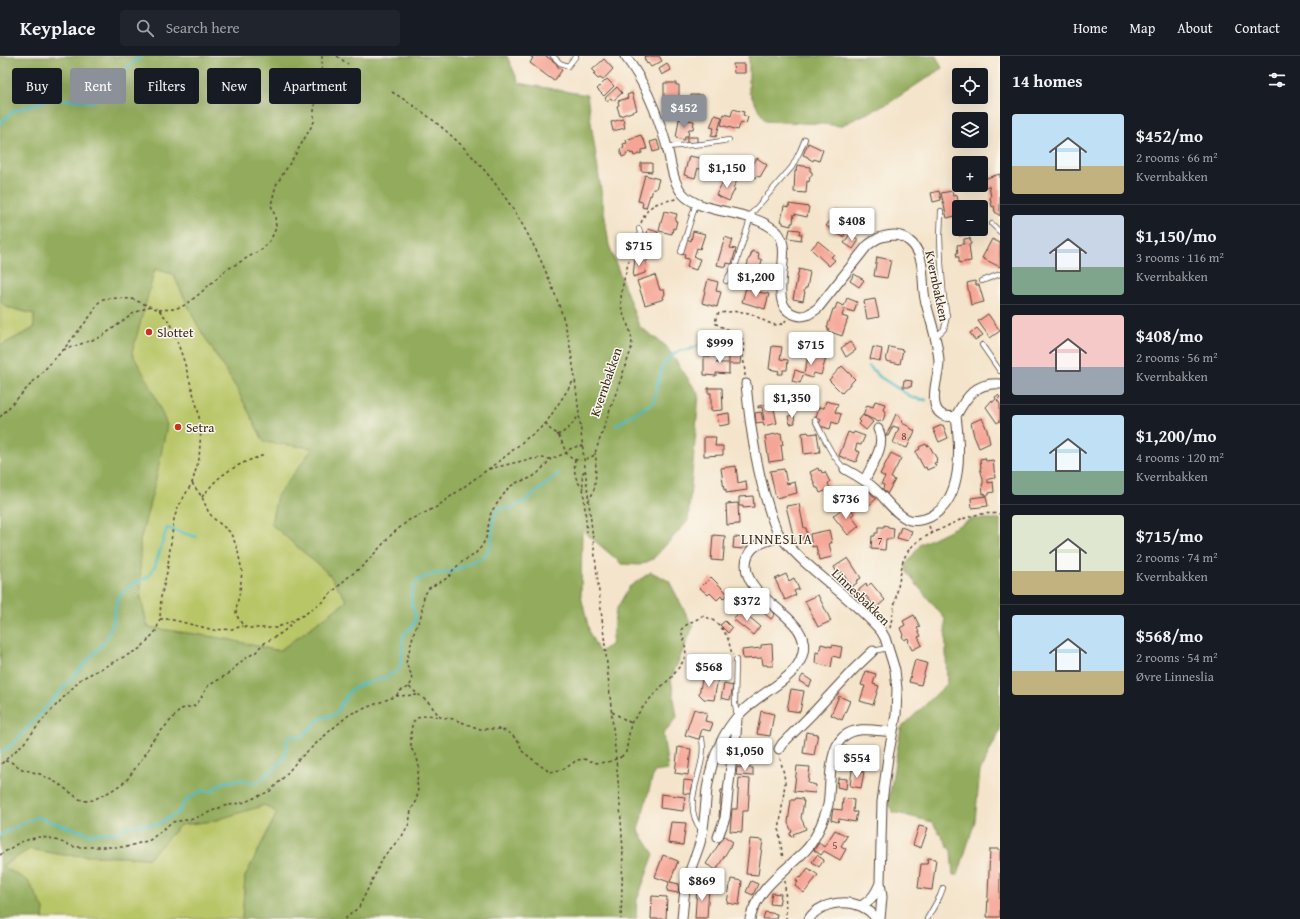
<!DOCTYPE html>
<meta charset="utf-8">
<style>
body{margin:0;font-family:"Gentium Book Plus",serif;background:#20242c;color:#f1f3f6;height:100vh;display:flex;flex-direction:column;font-size:15px;white-space:nowrap}
*{box-sizing:border-box;margin:0}
p{font-size:13px;color:#9ea1a6}
.icon{flex:none;width:22px;height:22px;fill:none;stroke:currentColor;stroke-width:2;stroke-linecap:round;stroke-linejoin:round}
.map{position:relative;flex:1;overflow:hidden}
.side{display:flex;flex-direction:column;background:#171b24;width:300px}
.side>*{flex:none}
.guide{position:absolute;left:12px;top:12px;width:380px;height:36px;display:flex;gap:8px}
.tools{position:absolute;left:952px;top:12px;display:grid;gap:8px}
.tools a{display:grid;place-items:center;width:36px;height:36px;border-radius:4px;background:#171b24;box-shadow:0 4px 16px #0002;font-size:20px}
.price{position:absolute;translate:-50% -34px;padding:0 9px;border-radius:4px;background:#fff;color:#222;font-size:13px;line-height:26px;filter:drop-shadow(0 1px 2px #0008)}
.price::after{content:'';position:absolute;left:50%;top:24px;width:12px;height:9px;margin-left:-6px;background:inherit;clip-path:polygon(0 0,100% 0,50% 100%)}
.price.current{background:#8c9099;color:#fff}
ul{padding:0;list-style:none}
li{display:flex;align-items:center;gap:12px;height:100px;padding:0 12px}
li+li{border-top:1px solid #363941}
li span{display:grid;place-items:center;flex:none;width:112px;height:80px;border-radius:4px;color:#555}
li>.icon{margin-inline-start:auto}
span .icon{width:48px;height:48px;fill:#fffc;stroke-width:1}
li b{font-size:17px}
h2{display:flex;justify-content:space-between;align-items:center;height:48px;padding:0 12px;font-size:17px}
.pill{padding:0 14px;border-radius:4px;background:#171b24;box-shadow:0 4px 16px #0002;font-size:14px;line-height:36px}
.pill.current{background:#8c9099;color:#fff}
header{display:flex;align-items:center;gap:24px;box-sizing:border-box;height:56px;padding:0 20px;background:#171b24;border-bottom:1px solid #363941}
header strong{font-size:19px}
nav{display:flex;gap:22px;margin-inline-start:auto;font-size:14px}
.search{width:280px;height:36px;background:#20242c;display:flex;align-items:center;gap:10px;box-sizing:border-box;padding:0 14px;border-radius:4px;color:#9ea1a6;font-size:15px}
main{display:flex;flex:1;min-height:0}
.map>svg:first-child{display:block}
.green{fill:#b9c668;stroke:#7a7843}
.forest{fill:#92ab5c;stroke:#666a3d;fill-rule:evenodd}
.lines{fill:none;stroke-linecap:round;stroke-linejoin:round}
.stream{stroke:#4cbbc1;stroke-width:2.5}
.building{fill:#f5a596}
.service-casing{stroke:#574638;stroke-width:6}
.minor-casing{stroke:#574638;stroke-width:11}
.path{stroke:#574638;stroke-width:1.5;stroke-dasharray:3 3;stroke-linecap:butt}
.service{stroke:#fff;stroke-width:4.5}
.minor{stroke:#fff;stroke-width:9}
.path-bridge{stroke:#574638;stroke-width:1.5;stroke-dasharray:3 3;stroke-linecap:butt}
.poi-dot{fill:#c8321e;stroke:#fbf7ec;stroke-width:1.5}
.labels{text-anchor:middle;dominant-baseline:central;stroke-width:3;stroke-linejoin:round;paint-order:stroke}
.number-label{font-size:11px;fill:#6a493c}
.street-label{font-size:13px;fill:#3b2a1e;stroke:#fbf7ec}
.poi-label{font-size:13px;fill:#3b2a1e;stroke:#fbf7ec;text-anchor:start}
.neighbourhood-label{font-size:14px;letter-spacing:1px;fill:#3b2a1e;stroke:#fbf7ec}
</style>
<header>
<strong>Keyplace</strong>
<div class="search"><svg class="icon" aria-label="search" viewBox="0 0 24 24"><circle cx="10" cy="10" r="6"/><path d="M15 15l6 6"/></svg>Search here</div>
<nav><a>Home</a><a>Map</a><a>About</a><a>Contact</a></nav>
</header>
<main>
<div class="map">
<svg width="1000" height="863" viewBox="0 0 1000 863">
<rect width="100%" height="100%" fill="#fbf7ec"/>
<filter id="ink" filterUnits="userSpaceOnUse"><feTurbulence type="fractalNoise" baseFrequency=".025" numOctaves="2"/><feDisplacementMap in="SourceGraphic" scale="8" xChannelSelector="R" yChannelSelector="G"/><feConvolveMatrix kernelMatrix="1 2 1 2 8 2 1 2 1" color-interpolation-filters="sRGB"/></filter>
<filter id="wash" filterUnits="userSpaceOnUse"><feTurbulence type="fractalNoise" baseFrequency=".012" numOctaves="4" result="noise"/><feDisplacementMap in="SourceGraphic" scale="16" xChannelSelector="R" yChannelSelector="G"/><feGaussianBlur stdDeviation="0.9" result="paint"/><feColorMatrix in="noise" values="0 0 0 0 0 0 0 0 0 0 0 0 0 0 0 0 0 1.4 0 .05"/><feComposite in="paint" operator="in"/></filter>
<g filter="url(#wash)">
<rect width="100%" height="100%" fill="#f4e4cb"/>
<path class="green" d="M155,213L173,218L198,270L237,333L264,386L314,392L277,440L271,468L329,518L347,545L279,595L226,583L148,571L141,544L140,485L156,423L132,297Z
M0,245L6,251L34,258V272L0,290Z
M265,749L277,757L245,821L242,863H43L44,853L2,810L30,793L64,799L149,802L180,769L213,765Z"/>
<path class="forest" d="M0,0H507L519,27L587,39L609,189L639,270L666,290L699,339L688,465L653,503L640,509L622,508L582,474L581,540L590,578L599,596L611,589L616,554L629,531L651,516L669,525L693,571L671,623L677,661L663,678L668,714L654,716L638,774L654,798L637,844L636,863H242L245,821L277,757L265,749L213,765L180,769L149,802L64,799L30,793L2,810L28,825L44,853L43,863H0V290L34,272V258L6,251L0,245ZM155,213L173,218L198,270L237,333L264,386L313,392L277,440L271,468L329,518L347,545L279,595L226,583L148,571L141,544L140,485L156,423L167,369L151,331L132,297Z
M749,0H936L942,12L889,47L840,70L823,68L765,65L749,36Z
M972,463H1000V674L980,715L975,765L958,819H953L951,795L932,766L893,756L888,748L901,672L947,628L945,563L908,518L905,510L921,488Z"/>
<g class="lines">
<path class="stream" d="M0,67L13,55L55,42L91,46L110,38L125,13L142,0
M869,310L880,321L913,342L926,344
M616,369L654,346C658,327 659,304 679,295C683,293 687,295 691,293C699,291 704,284 708,277
M0,697L13,688L105,585L113,568L116,549L120,539L131,529L148,521L155,510L167,472L196,481
M0,779L37,761L89,778L118,776L129,770H136L143,768L156,769L179,756L185,745L201,735H212L220,728L230,725L242,724L256,727C267,720 275,711 284,703L288,681L292,680L299,681L304,679L321,662L336,658C342,648 347,635 358,630C370,624 393,623 399,612C405,602 401,589 404,579C406,573 413,573 415,565C417,557 410,549 411,541C411,537 414,527 418,525C427,517 441,518 452,515C463,511 473,505 483,501C499,487 487,463 500,452H512L527,444L559,417"/>
</g>
<g id="blocks">
<path class="building" d="M530,0H546L556,7L558,11L562,14L554,25L530,7L533,2Z
M644,0H659L662,5L651,11L648,7L647,8L644,2L645,1Z
M604,3L613,13L603,24L600,22L598,23L593,18L595,17L592,14Z
M667,8L671,14L662,19L659,13Z
M733,8H745V17H734Z
M607,23L614,30L604,40L597,33Z
M664,27H676V29H679V41H676V44H673V48L664,47Z
M617,31L622,37L613,45L611,42L607,45L605,42Z
M632,37L637,54L620,60L617,50L619,49L618,45L628,42L627,39Z
M691,39H703L702,50H691Z
M733,53L744,56L743,59L748,61L746,68L741,66L738,74L721,69L724,58L731,60Z
M715,59L722,61L716,81L711,80L714,72L710,71Z
M623,63L625,72L613,75L611,66Z
M679,63L694,65L693,73H689L688,80H685L684,84L676,82Z
M641,79L643,84H644L647,93L642,94V97L634,100L633,97L631,98L630,96L626,97L627,99L622,101L620,93L624,92L623,88L627,87L626,84Z
M687,81H697V87H687Z
M657,84L660,94L653,96L650,86Z
M808,87L823,94L819,105L814,103L813,105L808,102V101L803,99Z
M689,100L705,103L702,114L698,112L695,122L684,119Z
M757,102L767,109L760,121L756,120L755,122L744,116L747,111L750,113Z
M641,107H652V116L641,115Z
M797,109L810,111V115L812,116V120H810L809,126L807,125L806,137L794,136L795,115H796Z
M1000,118V160L995,156L994,150L992,151L990,142L991,141L989,130L985,131L983,123Z
M645,119L659,123L656,133H653L651,140L650,139L646,152L642,151L643,146L638,145Z
M726,120L737,125L733,132L735,133L729,145L716,139Z
M939,135L941,144L933,146L931,137Z
M952,135L953,140L957,139L959,151V159L947,162L941,137Z
M789,148L809,151L807,161L794,158L793,167H791V170L783,168V166L781,165L784,150L789,151Z
M837,154L851,164L846,171L847,172L844,177L845,178L843,181L826,170Z
M664,155L677,158L675,165H677L675,173L673,172L672,178L659,175Z
M648,173L658,176L655,186L646,183Z
M790,173L800,174L799,178H802L801,184L788,182Z
M958,173H969L970,178L959,180Z
M693,175L705,178L700,193L697,192L694,201L700,203L696,214L687,211L689,203L684,202L685,199L682,198L687,183L691,185Z
M850,178L859,184L853,193L844,187Z
M725,181L733,184L730,192L736,193L732,208L727,207L726,211L717,209Z
M970,182L971,188L969,189L971,205L959,207V201H957L956,197H958L957,189L964,188V183Z
M992,183L1000,187V211L982,202Z
M818,185L834,198L831,201L835,204L829,210L811,193Z
M752,195L759,197L758,202L762,204L756,226L740,222L742,216L746,217L747,214H746L749,202H750Z
M877,201L891,204L887,222L874,220Z
M635,202L644,203L646,206L645,217L633,221Z
M799,213L810,216L807,232H805L804,236H805L803,245L793,243Z
M854,218L864,224L859,231L850,225Z
M655,219L660,234H664L665,238L663,241L664,243L645,249L637,225Z
M708,223L718,226L716,235L721,236L717,251L702,247Z
M975,225L976,229H979L984,246L971,249L967,227Z
M746,232L759,234L758,236L769,238L765,253L742,246Z
M847,242L857,246L854,256L844,253L842,260L848,262L842,280L828,275L829,272H827L833,253H835L837,247L844,250Z
M875,243L879,261L867,263L864,245Z
M988,258L1000,275L990,282L978,265Z
M977,272L983,279L975,284L970,277Z
M850,286L856,294L846,301L841,292Z
M772,290L782,291L780,303L788,304L787,314H783V318H778L779,315L769,313Z
M813,291L821,293L820,297H822L821,301L826,302L821,319L814,317L812,322L803,319L800,327L792,325L795,314L804,317L809,297L811,298Z
M873,291L882,293L880,305L870,303Z
M889,291L903,294L900,308L886,305Z
M729,297H741L740,308H729V318L716,317V320L704,319V300H718V306L716,307H729Z
M842,310L855,323L842,337L829,324Z
M904,324L912,325L911,331H903Z
M708,332H722L723,354L711,355V337H708Z
M998,339L1000,341L997,344L1000,348V365L997,367L986,351L992,344L993,346L996,343L995,341Z
M826,345L838,348L835,356L841,358L838,368L832,366L830,373L820,370L819,368L821,363L816,361L819,351L824,352Z
M875,345L885,348L883,354L886,355L883,365L880,364L879,366L863,359L867,349L873,351Z
M773,348L777,367L764,370L763,366L756,367L755,357L761,356L763,364H764L762,351L758,352V350Z
M729,357L730,368L719,370L717,359Z
M896,358L903,364L902,367L910,371V372L915,375L907,392L893,387L899,372L893,370L888,380H886Z
M794,359L795,367L790,368L788,360Z
M863,359L865,361L866,360L873,366L866,374L859,368L861,366L859,364Z
M982,362L987,374L990,387L979,392L974,380L971,367Z
M942,369H943L948,382L939,386L933,373Z
M808,376L809,378L817,377L820,396L804,398L802,377Z
M848,376L853,378L854,376L865,380L861,389L857,388L855,394L860,396L856,406L839,400Z
M781,377L783,389H781L783,404L769,406L765,380Z
M704,381H716L715,390H723V399L704,400Z
M926,388L927,390L929,389L937,403L936,404L937,406L934,407L936,410L927,414L926,411L924,412L916,397V395L920,393L919,391Z
M891,397L901,402L891,422L895,424L887,438L883,433L884,429L881,428L885,421L880,418Z
M985,402L986,405L993,404L995,422L988,423V427L993,426L994,436L989,437V439H985V437L983,438L982,428H983V423L980,412H981L980,403Z
M736,410L738,427L746,425L747,434L726,437V433L724,434L721,412Z
M818,412L819,415L821,414L822,417L825,416L830,426L828,427L830,433L820,437L818,432H816L810,416Z
M784,413L787,428L795,426L797,437L776,442L770,415Z
M869,435L876,443L867,451L860,443Z
M753,440L754,451L743,452V450H739V441Z
M986,440L988,450L972,452L971,442Z
M738,447L739,468L727,469L726,448Z
M799,448L804,472H806L807,477L799,486L795,487L786,450Z
M844,451L846,454L849,452L851,453L854,457V458L851,460L859,470L848,479L833,460Z
M884,469L888,470V471L894,472L893,483H886L885,494L871,493L872,480H875V477H878V471H884Z
M901,471L912,475L908,485L897,482Z
M829,474L832,487H829L832,501L819,504L816,490L812,491L810,478Z
M713,479L725,480L723,505L711,504Z
M734,481L744,482L743,493L733,492Z
M848,502L861,522L856,525L857,527L851,531L842,516L838,518L834,511Z
M786,518L789,525L794,522L799,533L794,535L796,539L785,544L775,523Z
M711,521L728,538L723,543L721,540L717,544L710,537L708,539L700,532Z
M871,527L885,544L876,552L866,540L860,545L854,538L866,528L867,531Z
M818,539L831,565L818,571L805,545Z
M768,552L775,558L771,563L764,557Z
M741,554L760,570L753,579L733,563Z
M914,559L920,571L917,572L921,580L918,581L922,589L912,594L908,586L909,585L908,582L904,584L902,580L903,579L900,572L905,569L903,565Z
M725,565L732,572L728,577L720,569Z
M772,588L773,610H767V609H763L762,602L743,603L742,594L761,592V589Z
M821,588L832,591V589L842,591L840,602L833,600L831,611L815,607L816,596L819,597Z
M915,604L927,607L921,629L909,626Z
M866,615L876,618L873,628L879,630L873,649L860,645L865,630L861,629Z
M803,619L812,625L809,631L799,625Z
M703,620L718,622L714,644L704,643L699,638Z
M724,628L733,630L730,644L721,642Z
M791,633L804,635L800,656L787,654Z
M839,640L850,645L842,664L831,659Z
M694,653L707,657L705,665L713,667L710,675L702,673L699,683H698L685,679Z
M761,655L774,658L770,680L757,678Z
M806,676L818,678L814,699L803,697Z
M845,690L869,695L868,704L863,703L861,715L851,713L853,701L844,700Z
M678,691L691,693L688,719L675,717Z
M739,693L754,694V702L739,701V700H738V694L739,695Z
M797,710L810,711L808,727L816,729L815,737L794,735Z
M737,711L753,712V720L736,719Z
M852,714L864,716L861,732L850,730Z
M739,722L750,723L748,755H743L742,776L730,775L732,753H737Z
M838,722L847,723L846,733L837,731Z
M684,724L693,725L691,738L683,737Z
M721,734H726L724,762L719,761Z
M661,738L685,741L683,755L660,752Z
M796,742L803,743L802,745H804L801,762L806,773L793,778L794,780L791,781L790,777L792,776L788,767L791,744H795Z
M843,742L854,744L853,756H857L855,766L839,763L838,766L831,764L833,753L842,754Z
M671,766L686,767L683,789L668,787Z
M919,770L928,772L921,792L913,789Z
M835,774L847,780L841,790L846,793L840,804L824,795L821,799L814,794L819,787L824,791Z
M724,780L733,786L716,814L706,808Z
M750,783L763,784L758,819L746,818Z
M990,793H1000V861H987Z
M663,799L678,805L670,826L679,828L678,837L667,835L669,826L655,821Z
M817,799L824,804L819,811L812,806Z
M928,802L936,803L932,834L918,832L921,808H927Z
M808,812L818,819L804,837L795,830L798,826L796,824L799,820L801,822Z
M731,823L742,825L739,849L727,847Z
M751,825L758,828L753,839L746,836Z
M697,831H709L707,862H695Z
M772,837L781,838L779,849L770,848Z
M652,840L667,841L666,863H651Z
M765,856L777,858L776,863H763Z"/>
</g>
</g>
<g filter="url(#ink)">
<use href="#blocks" fill-opacity="0" stroke="#574638" stroke-width="1"/>
<g class="lines">
<g class="service-casing">
<path id="service" d="M553,0L560,7L568,10L576,0
M667,91L703,88L729,84
M992,168L1000,176
M639,173L643,185L645,203
M681,196L696,147
M726,225L736,208L752,157L792,111L800,95L805,83
M982,225L1000,218
M935,281L941,276L944,273L947,260L944,243L941,207L940,180L941,155
M982,289L1000,315
M815,364C824,381 831,400 845,413
M873,595L888,592
M736,604L735,647L737,661
M702,683C708,715 678,745 702,775
M927,863L940,840L943,832"/>
</g>
<g class="minor-casing">
<path id="minor" d="M625,0C645,26 658,59 667,91C671,105 672,125 682,137C698,157 745,154 769,170C772,172 776,174 778,177C795,197 764,250 796,259C805,262 811,257 818,252L867,190C877,182 881,180 894,179C899,179 904,181 908,184C927,198 921,223 925,243C930,264 938,284 939,306C939,319 932,334 935,348C937,359 946,362 956,360C966,341 976,326 1000,328
M746,328C750,370 756,413 769,453C772,462 775,474 781,481C809,516 851,540 881,575L885,582L895,614L897,633L896,659L888,701L882,746L880,826L882,841L880,863
M845,413C856,419 867,425 876,434C886,443 894,457 907,463C913,466 924,464 930,461C964,444 960,391 956,360
M865,424C871,409 887,390 878,373
M779,693L782,688L813,657L854,613L873,595
M718,781L725,762L731,710L736,679L737,662
M861,850C872,843 875,839 880,827
M682,863C683,851 684,839 686,827C690,813 696,800 700,787C705,770 705,751 707,733C711,707 720,681 737,661C753,640 788,628 800,605C821,562 746,548 746,509C746,503 749,496 753,492C760,486 772,484 780,480
M750,863C758,831 783,817 805,795C812,788 817,778 821,769C824,762 826,756 828,749C831,729 828,695 843,681C857,669 876,675 893,676
M809,863C822,842 863,841 876,863"/>
</g>
<path class="path" d="M337,0L348,8
M392,36C465,79 516,143 548,221C556,240 564,261 568,281C571,295 573,309 575,323L606,598L619,735L623,794L621,863
M641,167C649,147 656,147 676,143
M159,254L174,253L183,250L197,240L226,214L264,192L271,183L276,172L275,160L271,149L276,129L295,99L314,66V55L317,33L322,11V0
M63,294L101,281L134,257L149,251
M745,320C745,314 744,307 743,301C743,293 746,284 738,278C731,273 723,273 715,267L717,258C728,255 738,255 749,257C759,260 777,277 786,264
M0,361L63,294L92,258L98,247L103,243L111,242L132,243L159,254L171,268L184,305L198,354L201,374L199,403L192,427L178,451L174,463L167,516L161,541L160,563L156,575L141,592L81,623L46,660L24,687L0,709
M546,367C551,376 550,372 557,378C566,387 562,405 581,404
M557,379C568,375 572,369 578,360
M575,403C574,414 574,424 583,432
M586,403L593,400L595,397L631,294C635,274 623,266 621,248C620,231 630,202 635,184
M489,413L526,404L541,402L551,403L566,397L570,393L578,390H582
M584,415L582,419L587,476
M192,427L202,441L208,455L213,462L230,476L237,491L242,515L240,535L237,548L236,557L239,564L244,570L248,572H276L304,559L322,546L347,522L364,509L392,478L409,464L435,452L506,400L527,382L535,377L546,367L574,324
M202,441C207,435 213,427 219,422C232,411 248,404 265,399
M588,445C598,433 595,416 596,401L595,397
M929,470L932,478
M160,563H169L214,574L232,573L243,570
M890,572L903,505C910,487 921,483 937,475C960,464 974,455 1000,458
M409,631L429,647L440,661L453,663L480,673H498L506,675L512,679L519,686L522,695L541,710L550,716L556,715L566,712L577,704L584,703L597,707L608,706
M396,640L418,639
M612,656L631,667
M743,687H755L771,691
M621,701L626,696L631,667L647,646L663,629L672,621L682,607L686,598L685,588L681,574C685,568 695,565 702,560C715,563 723,571 728,583C730,589 730,594 733,599
M780,702L784,718L785,727L779,776L783,803
M5,705L11,706L22,713L40,718L59,728L79,743L86,745L93,744L111,735L126,725L147,696L151,686L181,653L194,650L199,645L208,630L228,618L244,603L256,596L260,591L266,586L283,576L293,566
M0,799L20,786L38,781L50,782L75,791H126L150,784L172,766L193,763L224,750L245,746L270,735L283,722L299,703L332,673L350,658L396,640L400,635L409,631L412,625L411,618L406,607L414,576L421,560L424,540L429,532L449,521L453,514L463,505L474,499L482,490L486,482L491,456L509,431L518,426L531,422L537,418L551,403
M785,825L786,863
M345,863L359,851L384,800L402,780L409,768L411,754L416,746L418,736L417,725L419,711L417,702L411,692V674L413,666L417,662L428,659L440,661"/>
<use href="#service" class="service"/>
<use href="#minor" class="minor"/>
<path class="path-bridge" d="M608,706L621,701"/>
</g>
</g>
<g class="poi-dot">
<circle cx="149" cy="276" r="4"/>
<circle cx="178" cy="371" r="4"/>
</g>
<g class="labels">
<g class="number-label">
<text x="904" y="380">8</text>
<text x="880" y="484">7</text>
<text x="835" y="789">5</text>
</g>
<g class="street-label">
<text transform="translate(937 230) rotate(78)">Kvernbakken</text>
<text transform="translate(606 326) rotate(-71)">Kvernbakken</text>
<text transform="translate(861 541) rotate(44)">Linnesbakken</text>
</g>
<g class="poi-label">
<text x="157" y="276">Slottet</text>
<text x="186" y="371">Setra</text>
</g>
<g class="neighbourhood-label">
<text x="777" y="483">LINNESLIA</text>
</g>
</g>
</svg>
<div class="tools">
<a><svg class="icon" aria-label="locate" viewBox="0 0 24 24"><circle cx="12" cy="12" r="6"/><path d="M12 2v4M12 18v4M2 12h4M18 12h4"/></svg></a>
<a><svg class="icon" aria-label="layers" viewBox="0 0 24 24"><path d="M12 4l9 5-9 5-9-5zM3 14l9 5 9-5"/></svg></a>
<a>+</a>
<a>−</a>
</div>
<b class="price current" style="left:684px;top:73px">$452</b>
<b class="price" style="left:727px;top:133px">$1,150</b>
<b class="price" style="left:852px;top:186px">$408</b>
<b class="price" style="left:639px;top:211px">$715</b>
<b class="price" style="left:756px;top:242px">$1,200</b>
<b class="price" style="left:720px;top:308px">$999</b>
<b class="price" style="left:811px;top:310px">$715</b>
<b class="price" style="left:792px;top:363px">$1,350</b>
<b class="price" style="left:846px;top:464px">$736</b>
<b class="price" style="left:747px;top:566px">$372</b>
<b class="price" style="left:709px;top:632px">$568</b>
<b class="price" style="left:745px;top:716px">$1,050</b>
<b class="price" style="left:857px;top:723px">$554</b>
<b class="price" style="left:702px;top:846px">$869</b>
<div class="guide">
<a class="pill">Buy</a>
<a class="pill current">Rent</a>
<a class="pill">Filters</a>
<a class="pill">New</a>
<a class="pill">Apartment</a>
</div>
</div>
<section class="side">
<h2>14 homes<svg class="icon" aria-label="filters" viewBox="0 0 24 24"><path d="M4 7h16M4 17h16"/><circle cx="9" cy="7" r="2"/><circle cx="15" cy="17" r="2"/></svg></h2>
<ul>
<li><span style="background:linear-gradient(#bfe0f5 65%,#c2b280 0)"><svg class="icon" aria-label="home" viewBox="0 0 24 24"><path d="M3 11l9-7 9 7M6 9v11h12V9"/></svg></span><div><b>$452/mo</b><p>2 rooms · 66 m²</p><p>Kvernbakken</p></div></li>
<li><span style="background:linear-gradient(#c9d6e8 65%,#7fa58c 0)"><svg class="icon" aria-label="home" viewBox="0 0 24 24"><path d="M3 11l9-7 9 7M6 9v11h12V9"/></svg></span><div><b>$1,150/mo</b><p>3 rooms · 116 m²</p><p>Kvernbakken</p></div></li>
<li><span style="background:linear-gradient(#f6c9c9 65%,#9aa5b1 0)"><svg class="icon" aria-label="home" viewBox="0 0 24 24"><path d="M3 11l9-7 9 7M6 9v11h12V9"/></svg></span><div><b>$408/mo</b><p>2 rooms · 56 m²</p><p>Kvernbakken</p></div></li>
<li><span style="background:linear-gradient(#bfe0f5 70%,#7fa58c 0)"><svg class="icon" aria-label="home" viewBox="0 0 24 24"><path d="M3 11l9-7 9 7M6 9v11h12V9"/></svg></span><div><b>$1,200/mo</b><p>4 rooms · 120 m²</p><p>Kvernbakken</p></div></li>
<li><span style="background:linear-gradient(#dfe7d0 70%,#c2b280 0)"><svg class="icon" aria-label="home" viewBox="0 0 24 24"><path d="M3 11l9-7 9 7M6 9v11h12V9"/></svg></span><div><b>$715/mo</b><p>2 rooms · 74 m²</p><p>Kvernbakken</p></div></li>
<li><span style="background:linear-gradient(#bfe0f5 70%,#c2b280 0)"><svg class="icon" aria-label="home" viewBox="0 0 24 24"><path d="M3 11l9-7 9 7M6 9v11h12V9"/></svg></span><div><b>$568/mo</b><p>2 rooms · 54 m²</p><p>Øvre Linneslia</p></div></li>
</ul>
</section>
</main>
